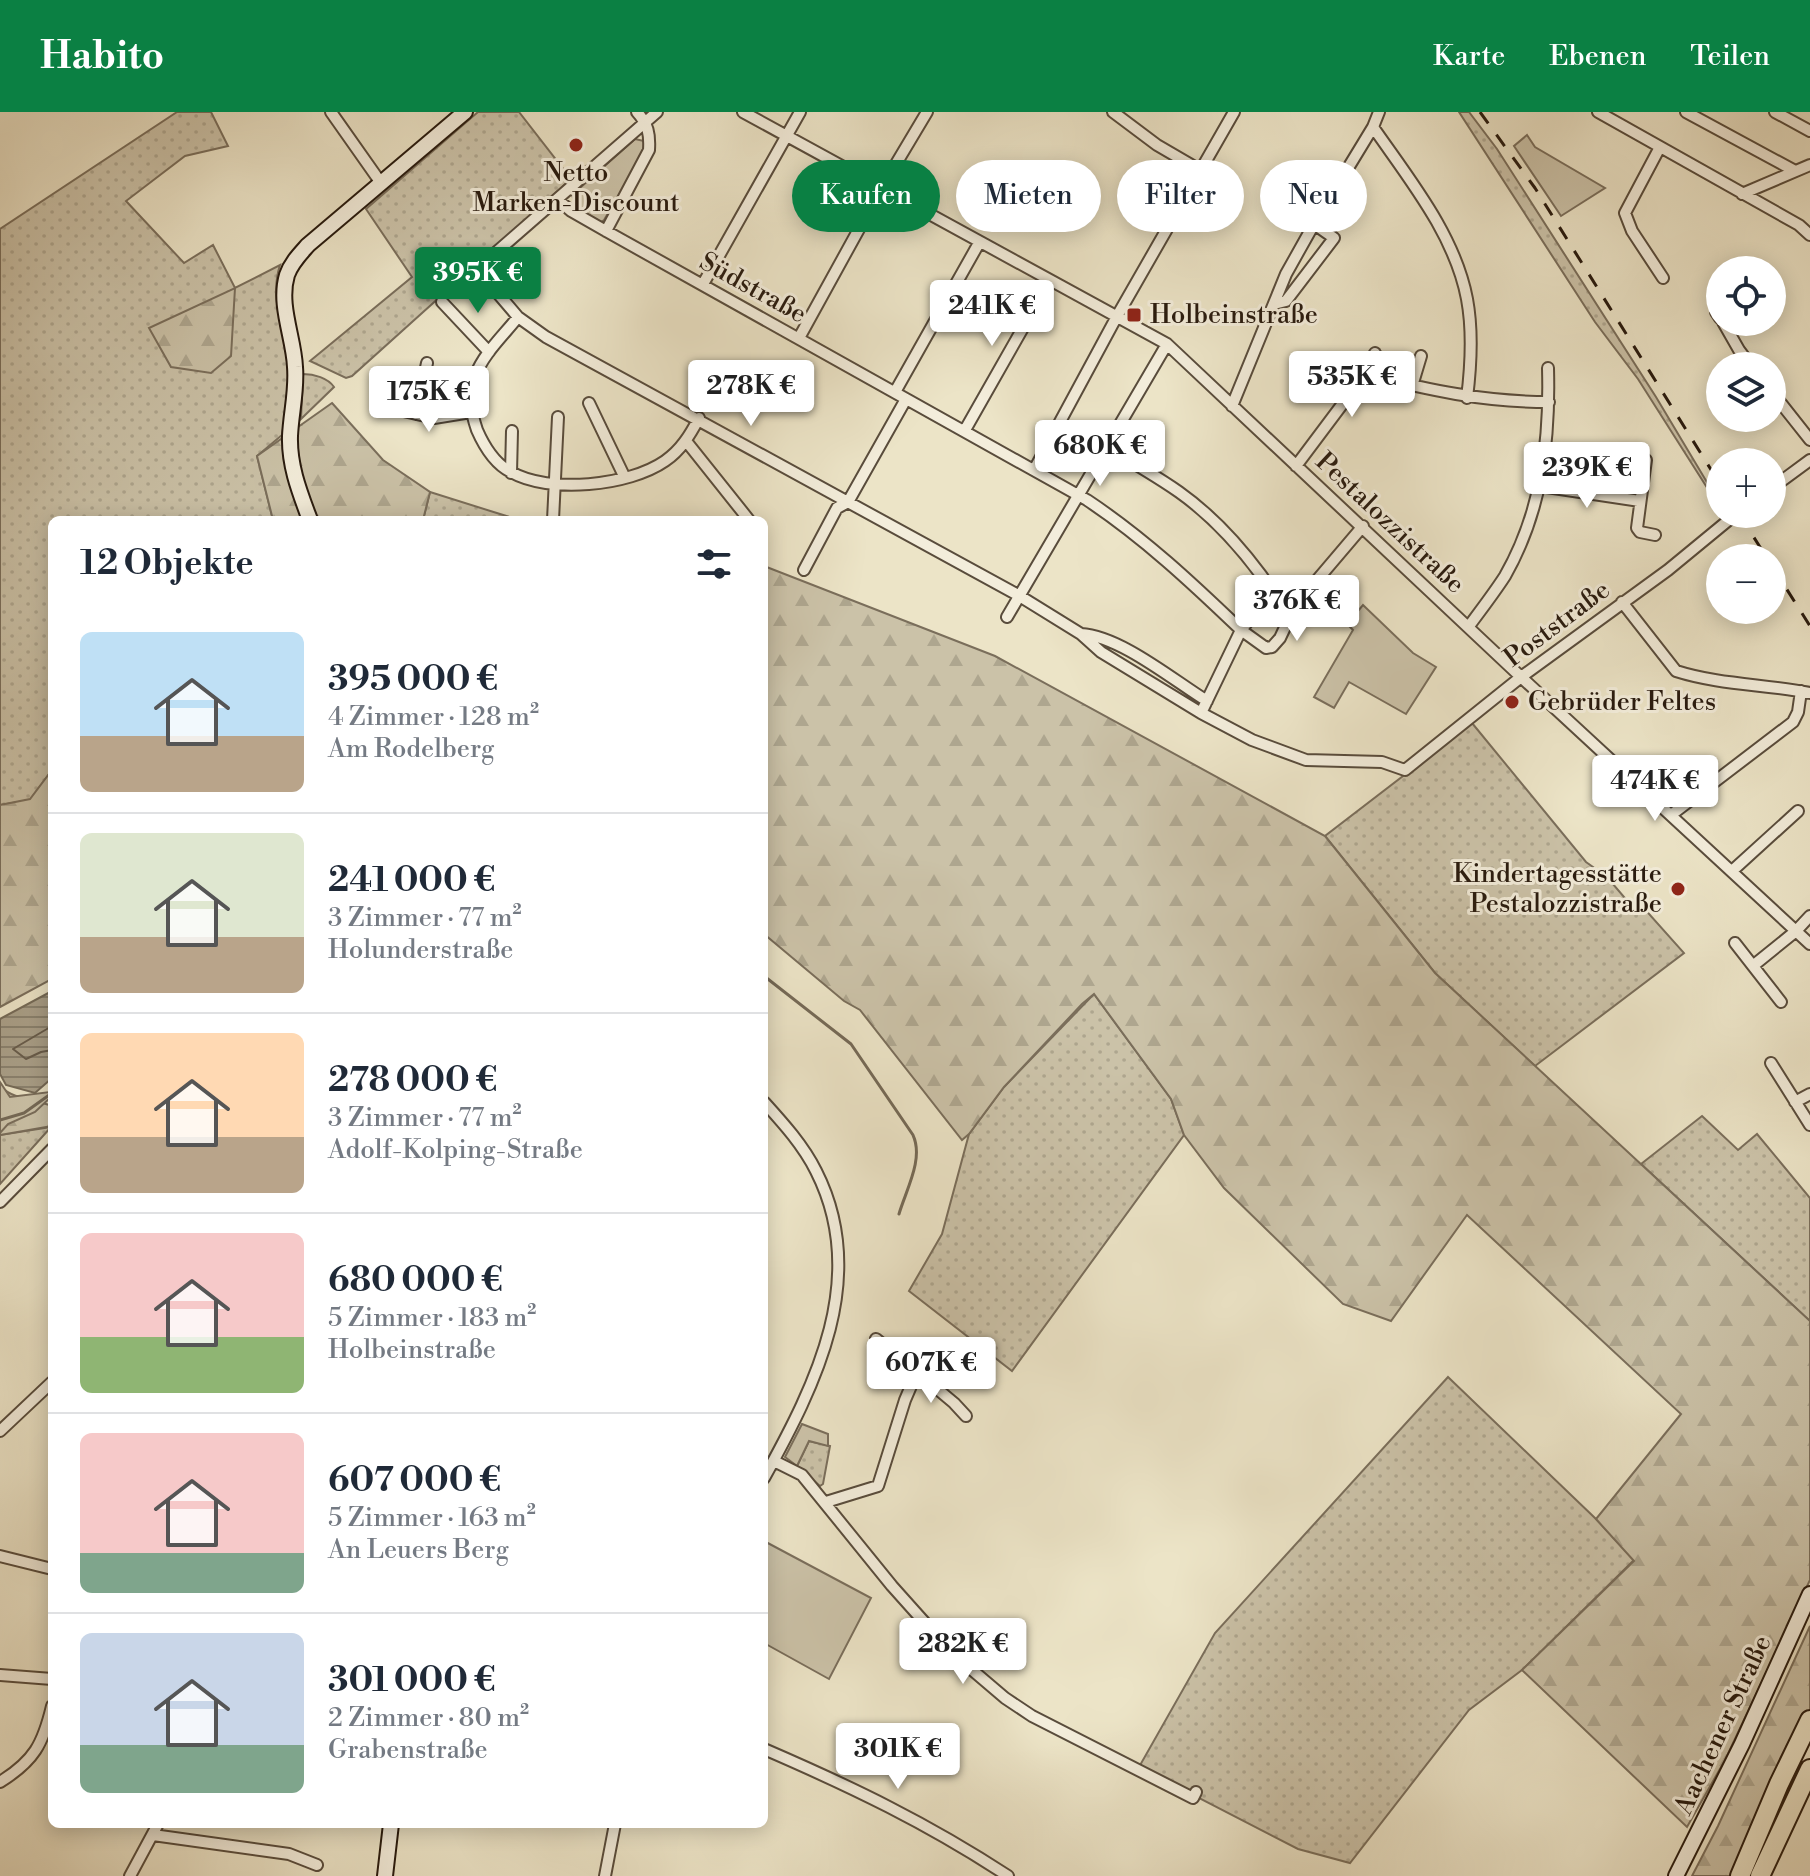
<!DOCTYPE html>
<html lang="de">
<meta charset="utf-8">
<style>
body{margin:0;font-family:"Libre Bodoni",serif;background:#f2f2f3;color:#1f2937;height:100vh;display:flex;flex-direction:column;font-size:30px;white-space:nowrap}
*{box-sizing:border-box;margin:0}
p{font-size:26px;color:#747a83}
.icon{flex:none;width:44px;height:44px;fill:none;stroke:currentColor;stroke-width:2;stroke-linecap:round;stroke-linejoin:round}
.map{position:relative;flex:1;overflow:hidden}
.drawer{position:absolute;left:48px;top:404px;width:720px;height:1312px;display:flex;flex-direction:column;background:#fff;border-radius:12px;box-shadow:0 4px 20px #0003}
.drawer>*{flex:none}
.hud{position:absolute;left:792px;top:48px;width:760px;height:72px;display:flex;gap:16px}
.controls{position:absolute;left:1706px;top:144px;display:grid;gap:16px}
.controls a{display:grid;place-items:center;width:80px;height:80px;border-radius:50%;background:#fff;box-shadow:0 4px 20px #0003;font-size:40px}
.price{position:absolute;translate:-50% -68px;padding:0 18px;border-radius:8px;background:#fff;color:#222;font-size:26px;line-height:52px;filter:drop-shadow(0 2px 4px #0008)}
.price::after{content:'';position:absolute;left:50%;top:48px;width:24px;height:18px;margin-left:-12px;background:inherit;clip-path:polygon(0 0,100% 0,50% 100%)}
.price.on{background:#0b8043;color:#fff}
ul{padding:0;list-style:none}
li{display:flex;align-items:center;gap:24px;height:200px;padding:0 32px}
li+li{border-top:2px solid #e0e1e3}
li span{display:grid;place-items:center;flex:none;width:224px;height:160px;border-radius:12px;color:#555}
li>.icon{margin-inline-start:auto}
span .icon{width:96px;height:96px;fill:#fffc;stroke-width:1}
li b{font-size:34px}
h2{display:flex;justify-content:space-between;align-items:center;height:96px;padding:0 32px;font-size:34px}
.chip{padding:0 28px;border-radius:36px;background:#fff;box-shadow:0 4px 20px #0003;font-size:28px;line-height:72px}
.chip.on{background:#0b8043;color:#fff}
header{display:flex;align-items:center;gap:48px;box-sizing:border-box;height:112px;padding:0 40px;background:#0b8043;color:#fff}
header strong{font-size:38px}
nav{display:flex;gap:44px;margin-inline-start:auto;font-size:28px}
.map>svg:first-child{display:block}
.grass{fill:url(#grass-dots);stroke:#7a6e5b;stroke-width:2}
.forest{fill:url(#forest-firs);stroke:#7a6e5b;stroke-width:2}
.green{fill:#cbc2a8;stroke:#7a6e5b;stroke-width:2}
.water{fill:url(#water-rules);stroke:#756a57;stroke-width:2}
.lines{fill:none;stroke-linecap:round;stroke-linejoin:round}
.shore{stroke:#685c4b;stroke-width:2}
.stream{stroke:#756a57;stroke-width:3}
.street-casing{stroke:#594c3c;stroke-width:14}
.secondary-casing{stroke:#281a0e;stroke-width:18}
.highway-casing{stroke:#281a0e;stroke-width:22}
.street{stroke:#f3eddb;stroke-width:10}
.secondary{stroke:#f3eddb;stroke-width:14}
.highway{stroke:#ece4c7;stroke-width:18}
.rail{stroke:#281a0e;stroke-width:3;stroke-dasharray:14 14;stroke-linecap:butt}
.poi-dot{fill:#8f2418;stroke:#f3eddb;stroke-width:3}
.labels{text-anchor:middle;dominant-baseline:central;stroke-width:6;stroke-linejoin:round;paint-order:stroke}
.poi-label{font-size:26px;fill:#281a0e;stroke:#f3eddb;text-anchor:start}
.street-label{font-size:26px;fill:#281a0e;stroke:#f3eddb}
</style>
<header>
<strong>Habito</strong>
<nav><a>Karte</a><a>Ebenen</a><a>Teilen</a></nav>
</header>
<div class="map">
<svg width="1810" height="1764" viewBox="0 0 1810 1764">
<defs>
<pattern id="grass-dots" width="8" height="8" patternUnits="userSpaceOnUse" patternTransform="scale(2)"><rect width="8" height="8" fill="#cbc2a8"/><path d="M2 2h.1M6 6h.1" fill="none" stroke="#aea68f" stroke-width="1.8" stroke-linecap="round"/></pattern>
<pattern id="forest-firs" width="22" height="20" patternUnits="userSpaceOnUse" patternTransform="scale(2)"><rect width="22" height="20" fill="#cbc2a8"/><path d="M5 1l3.5 6h-7zM16 11l3.5 6h-7z" fill="#aea68f"/></pattern>
<pattern id="water-rules" width="6" height="5" patternUnits="userSpaceOnUse" patternTransform="scale(2)"><rect width="6" height="5" fill="#a99f88"/><path d="M0 2.5h6" fill="none" stroke="#8a816e"/></pattern>
</defs>
<rect width="100%" height="100%" fill="#ece4c7"/>
<filter id="stains"><feTurbulence type="fractalNoise" baseFrequency=".0025" numOctaves="4"/><feColorMatrix values="0 0 0 0 .2 0 0 0 0 .09 0 0 0 0 .02 0 0 0 .5 -.17"/></filter>
<radialGradient id="worn" r=".72"><stop offset=".6" stop-color="#630" stop-opacity="0"/><stop offset="1" stop-color="#630" stop-opacity=".3"/></radialGradient>
<path class="grass" d="M177,0H211L228,34L185,44L126,89L184,151L213,133L235,176L280,153C269,187 284,214 288,247C291,272 286,299 282,323L257,344L273,408H52V658L30,688L0,693V117Z
M478,0H519L571,67L352,264L346,266L310,249L412,165L366,97Z
M1459,0H1469L1497,37L1656,285L1720,392V396L1638,267L1595,210Z
M303,262C314,262 328,266 334,275L301,307Z
M430,380L519,408H423Z
M1472,611L1586,750L1607,765L1635,798L1642,794L1684,841L1535,954L1435,861L1325,724Z
M1094,882L1171,987L1184,1023L1012,1259L909,1179L942,1122L969,1022L1004,975Z
M1702,1004L1738,1038L1757,1022L1810,1086V1209L1641,1052Z
M51,1015L0,1072V1023Z
M1448,1265L1596,1407L1634,1448L1522,1558L1469,1598L1350,1751L1298,1737L1139,1655L1215,1521Z
M809,1329L830,1334L823,1372L820,1374L797,1354Z"/>
<path class="forest" d="M235,176L231,244L211,261L171,255L149,216Z
M332,291L383,348L430,380L423,408H273L257,344Z
M764,454L995,544L1325,724L1435,861L1810,1209V1468L1725,1648L1687,1715L1522,1558L1634,1449L1596,1407L1681,1302L1467,1103L1391,1209L1343,1192L1224,1076L1184,1023L1171,987L1094,882L1082,892L1004,975L969,1022L962,1028L860,898L844,889L764,822Z
M52,658V867L0,895V693L30,687Z
M0,974C14,988 34,987 52,994V1014L0,1023Z
M1810,1514V1601L1732,1764H1692L1718,1714Z"/>
<path class="green" d="M1527,23L1535,35L1605,76L1561,104L1514,34Z
M635,27L644,29L646,38L604,108L601,110L577,96L572,83Z
M1363,493L1413,541L1436,555L1406,602L1349,570L1334,596L1314,585L1353,518L1347,512Z
M0,970L10,985L50,980L52,984L35,1000L8,1012L0,1021Z
M802,1312L828,1322V1334L809,1329L797,1354L785,1345Z
M764,1429L871,1486L829,1567L764,1531Z"/>
<path class="water" d="M52,879V966L35,981L6,973L0,962V907Z"/>
<g class="lines">
<path class="shore" d="M52,914L13,937L26,947L41,940L52,938"/>
<path class="stream" d="M764,864L851,932L913,1023C924,1047 906,1078 899,1102
M0,1008L24,1001L52,981"/>
<g class="street-casing">
<path id="street" d="M331,0L381,71
M657,0L477,157L518,205L546,225L1018,483L1081,522L1101,540L1201,601L1252,628L1306,648L1382,650L1405,658L1521,565L1668,458L1736,402
M743,0L1167,232L1521,565L1810,832
M1113,0L1157,33L1236,79
M1379,0L1373,15C1409,67 1455,123 1467,187C1473,219 1471,254 1467,286
M1598,0L1799,113L1810,123
M1686,0L1795,59
M1775,0L1810,19
M1660,35L1625,101L1632,119L1663,166
M1742,82L1810,53
M558,88L571,99L606,119L1087,388C1144,426 1192,471 1241,518L1254,502L1278,488
M606,119L649,38C650,22 648,12 637,0
M703,172L800,0
M442,190L489,240
M1274,192L1286,189L1334,126L1314,112
M1720,197L1716,200L1720,206
M518,205C503,224 484,241 475,264C467,282 471,300 477,318C484,334 495,352 511,360C549,382 629,374 665,349C681,338 690,323 699,306
M1723,210L1739,238L1751,254
M799,226L881,77L927,0
M1365,262C1429,278 1483,290 1549,290
M448,267L471,273
M1412,274L1421,244
M895,280L979,131
M1772,280L1810,328
M589,291L625,366
M1232,294L1286,162L1314,112L1373,15
M386,295L434,306L471,300
M416,302L427,251
M965,318L1049,170
M686,329L749,408
M1106,333C1130,350 1155,363 1179,380C1210,402 1238,432 1261,463C1271,476 1276,496 1295,494
M1646,348L1637,416L1640,420L1655,423
M1296,354L1365,262L1375,241
M1034,358L1116,206L1234,0
M511,361L512,319
M1540,374L1640,389
M1772,376L1810,348
M553,408L558,305
M804,458L837,396L848,390L906,287
M1622,490L1676,559C1720,573 1765,572 1810,581
M1007,505L1167,232
M1469,514C1481,498 1494,481 1505,464C1542,399 1550,329 1548,256
M1081,522C1120,524 1173,568 1207,589
M1201,601L1241,518L1266,536L1272,535L1280,526L1295,494L1363,414
M1671,703L1793,610L1798,600L1801,579
M1732,759L1798,699
M1735,831L1781,890
M1754,853L1796,819L1810,804
M1771,951L1810,1013
M764,990C783,1011 803,1033 816,1059C870,1165 816,1272 764,1366
M1795,990L1810,982
M0,1090L52,1037
M917,1260L954,1291L966,1304
M0,1319L52,1270
M774,1349L802,1363L892,1474L951,1540L1005,1586L1032,1604L1193,1686L1196,1680
M826,1390L878,1374L905,1288L917,1260L876,1227
M0,1444L52,1457
M0,1563L52,1567
M764,1637C852,1675 927,1711 1008,1764
M0,1670C34,1649 43,1632 52,1594
M153,1723L289,1742L317,1753
M130,1764L158,1712
M605,1764L615,1712"/>
</g>
<g class="secondary-casing">
<path id="secondary" d="M310,408C300,381 289,354 290,324C291,301 297,279 295,255C294,226 278,193 287,163C291,151 300,142 308,133L465,0
M385,1764L391,1712
M1676,1764L1742,1632L1810,1482"/>
</g>
<g class="highway-casing">
<path id="highway" d="M1740,1764L1779,1672L1810,1608
M1760,1764L1810,1657"/>
</g>
<use href="#street" class="street"/>
<use href="#secondary" class="secondary"/>
<use href="#highway" class="highway"/>
<path class="rail" d="M1480,0L1535,76L1720,372
M1739,402L1767,446
M1772,454L1810,514"/>
</g>
<g class="poi-dot">
<circle cx="576" cy="33" r="8"/>
<rect x="1126" y="195" width="16" height="16" rx="4"/>
<circle cx="1512" cy="590" r="8"/>
<circle cx="1678" cy="777" r="8"/>
</g>
<g class="labels">
<g class="poi-label">
<text x="576" y="61" text-anchor="middle">Netto<tspan x="576" dy="30">Marken-Discount</tspan></text>
<text x="1150" y="203">Holbeinstraße</text>
<text x="1528" y="590">Gebrüder Feltes</text>
<text x="1662" y="762" text-anchor="end">Kindertagesstätte<tspan x="1662" dy="30">Pestalozzistraße</tspan></text>
</g>
<g class="street-label">
<text transform="translate(753 176) rotate(29)">Südstraße</text>
<text transform="translate(1390 411) rotate(43)">Pestalozzistraße</text>
<text transform="translate(1557 512) rotate(-37)">Poststraße</text>
<text transform="translate(1723 1613) rotate(-65)">Aachener Straße</text>
</g>
</g>
<rect width="100%" height="100%" filter="url(#stains)"/>
<rect width="100%" height="100%" fill="url(#worn)"/>
</svg>
<div class="controls">
<a><svg class="icon" aria-label="locate" viewBox="0 0 24 24"><circle cx="12" cy="12" r="6"/><path d="M12 2v4M12 18v4M2 12h4M18 12h4"/></svg></a>
<a><svg class="icon" aria-label="layers" viewBox="0 0 24 24"><path d="M12 4l9 5-9 5-9-5zM3 14l9 5 9-5"/></svg></a>
<a>+</a>
<a>−</a>
</div>
<b class="price on" style="left:478px;top:203px">395K €</b>
<b class="price" style="left:992px;top:236px">241K €</b>
<b class="price" style="left:1352px;top:307px">535K €</b>
<b class="price" style="left:751px;top:316px">278K €</b>
<b class="price" style="left:429px;top:322px">175K €</b>
<b class="price" style="left:1100px;top:376px">680K €</b>
<b class="price" style="left:1587px;top:398px">239K €</b>
<b class="price" style="left:1297px;top:531px">376K €</b>
<b class="price" style="left:1655px;top:711px">474K €</b>
<b class="price" style="left:931px;top:1293px">607K €</b>
<b class="price" style="left:963px;top:1574px">282K €</b>
<b class="price" style="left:898px;top:1679px">301K €</b>
<div class="hud">
<a class="chip on">Kaufen</a>
<a class="chip">Mieten</a>
<a class="chip">Filter</a>
<a class="chip">Neu</a>
</div>
<section class="drawer">
<h2>12 Objekte<svg class="icon" aria-label="filters" viewBox="0 0 24 24"><path d="M4 7h16M4 17h16"/><circle cx="9" cy="7" r="2"/><circle cx="15" cy="17" r="2"/></svg></h2>
<ul>
<li><span style="background:linear-gradient(#bfe0f5 65%,#b9a48a 0)"><svg class="icon" aria-label="home" viewBox="0 0 24 24"><path d="M3 11l9-7 9 7M6 9v11h12V9"/></svg></span><div><b>395 000 €</b><p>4 Zimmer · 128 m²</p><p>Am Rodelberg</p></div></li>
<li><span style="background:linear-gradient(#dfe7d0 65%,#b9a48a 0)"><svg class="icon" aria-label="home" viewBox="0 0 24 24"><path d="M3 11l9-7 9 7M6 9v11h12V9"/></svg></span><div><b>241 000 €</b><p>3 Zimmer · 77 m²</p><p>Holunderstraße</p></div></li>
<li><span style="background:linear-gradient(#ffd9b3 65%,#b9a48a 0)"><svg class="icon" aria-label="home" viewBox="0 0 24 24"><path d="M3 11l9-7 9 7M6 9v11h12V9"/></svg></span><div><b>278 000 €</b><p>3 Zimmer · 77 m²</p><p>Adolf-Kolping-Straße</p></div></li>
<li><span style="background:linear-gradient(#f6c9c9 65%,#8fb573 0)"><svg class="icon" aria-label="home" viewBox="0 0 24 24"><path d="M3 11l9-7 9 7M6 9v11h12V9"/></svg></span><div><b>680 000 €</b><p>5 Zimmer · 183 m²</p><p>Holbeinstraße</p></div></li>
<li><span style="background:linear-gradient(#f6c9c9 75%,#7fa58c 0)"><svg class="icon" aria-label="home" viewBox="0 0 24 24"><path d="M3 11l9-7 9 7M6 9v11h12V9"/></svg></span><div><b>607 000 €</b><p>5 Zimmer · 163 m²</p><p>An Leuers Berg</p></div></li>
<li><span style="background:linear-gradient(#c9d6e8 70%,#7fa58c 0)"><svg class="icon" aria-label="home" viewBox="0 0 24 24"><path d="M3 11l9-7 9 7M6 9v11h12V9"/></svg></span><div><b>301 000 €</b><p>2 Zimmer · 80 m²</p><p>Grabenstraße</p></div></li>
</ul>
</section>
</div>
